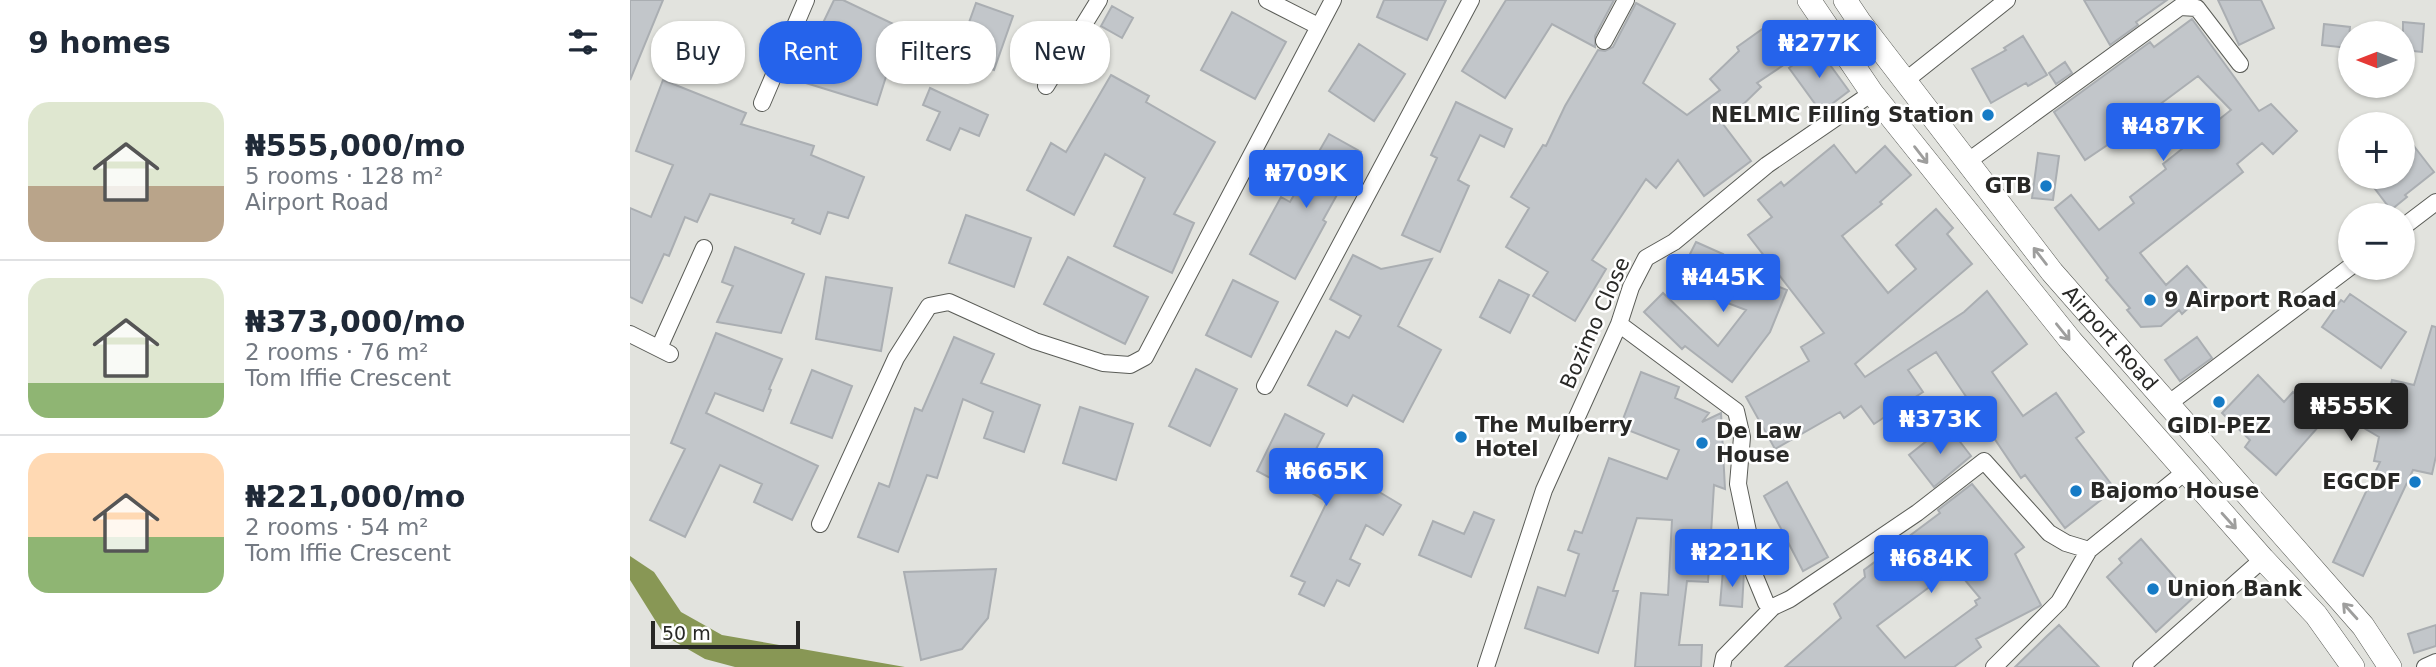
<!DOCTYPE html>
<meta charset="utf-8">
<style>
body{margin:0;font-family:"DejaVu Sans",sans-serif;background:#f2f2f3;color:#1f2937;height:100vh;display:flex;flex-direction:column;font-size:26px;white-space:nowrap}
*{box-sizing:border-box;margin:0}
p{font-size:23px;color:#747a83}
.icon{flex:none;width:38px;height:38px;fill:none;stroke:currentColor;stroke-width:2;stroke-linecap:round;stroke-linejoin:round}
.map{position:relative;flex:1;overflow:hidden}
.panel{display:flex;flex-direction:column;background:#fff;width:630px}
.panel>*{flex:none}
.banner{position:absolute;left:21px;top:21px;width:665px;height:63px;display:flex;gap:14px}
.needle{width:46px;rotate:270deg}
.fabs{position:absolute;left:1708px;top:21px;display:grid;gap:14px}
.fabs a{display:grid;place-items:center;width:77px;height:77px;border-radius:50%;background:#fff;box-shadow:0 2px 5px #0004;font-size:35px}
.scale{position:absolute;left:21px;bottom:18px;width:149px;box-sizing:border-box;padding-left:7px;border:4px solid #282826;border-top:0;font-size:19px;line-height:24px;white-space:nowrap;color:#282826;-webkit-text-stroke:5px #fff;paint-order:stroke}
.price{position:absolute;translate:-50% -60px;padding:0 16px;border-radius:7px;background:#2563eb;color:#fff;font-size:23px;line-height:46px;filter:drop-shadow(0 2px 4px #0008)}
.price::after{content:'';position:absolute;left:50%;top:42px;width:21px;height:16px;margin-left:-10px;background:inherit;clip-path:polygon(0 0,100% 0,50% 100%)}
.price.current{background:#222;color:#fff}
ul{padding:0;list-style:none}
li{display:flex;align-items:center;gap:21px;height:175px;padding:0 28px}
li+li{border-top:2px solid #e0e1e3}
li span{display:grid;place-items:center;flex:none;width:196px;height:140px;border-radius:21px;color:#555}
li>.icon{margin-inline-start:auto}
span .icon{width:84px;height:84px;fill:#fffc;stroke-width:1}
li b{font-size:30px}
h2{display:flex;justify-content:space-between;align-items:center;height:84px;padding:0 28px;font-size:30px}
.chip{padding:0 24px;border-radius:28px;background:#fff;box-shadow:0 2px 5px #0004;font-size:24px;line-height:63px}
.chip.current{background:#2563eb;color:#fff}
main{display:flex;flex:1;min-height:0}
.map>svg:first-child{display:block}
.water{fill:#889755}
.building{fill:#c2c6ca;stroke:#aaaeb2;stroke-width:2;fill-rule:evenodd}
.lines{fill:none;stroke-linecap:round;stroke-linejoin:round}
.street-casing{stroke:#5a5c57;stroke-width:18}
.secondary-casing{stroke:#5a5c57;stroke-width:24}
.street{stroke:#fff;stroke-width:16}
.secondary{stroke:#fff;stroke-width:23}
.oneway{stroke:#9e9e9d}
.poi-dot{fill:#167bc6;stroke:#fff;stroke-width:2.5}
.labels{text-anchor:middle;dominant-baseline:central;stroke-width:5;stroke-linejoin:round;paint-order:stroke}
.poi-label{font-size:21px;font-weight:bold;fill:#282826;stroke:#fff;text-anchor:start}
.street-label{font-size:21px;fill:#282826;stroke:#fff}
</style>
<main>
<section class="panel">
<h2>9 homes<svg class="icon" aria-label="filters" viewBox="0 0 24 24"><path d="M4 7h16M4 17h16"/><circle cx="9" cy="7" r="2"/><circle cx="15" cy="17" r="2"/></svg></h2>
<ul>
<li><span style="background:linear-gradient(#dfe7d0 60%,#b9a48a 0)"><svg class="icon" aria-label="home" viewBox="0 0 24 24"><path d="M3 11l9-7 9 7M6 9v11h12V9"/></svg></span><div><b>₦555,000/mo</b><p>5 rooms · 128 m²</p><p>Airport Road</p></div></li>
<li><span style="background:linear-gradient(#dfe7d0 75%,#8fb573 0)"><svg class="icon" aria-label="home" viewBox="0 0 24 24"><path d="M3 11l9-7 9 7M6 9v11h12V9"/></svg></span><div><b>₦373,000/mo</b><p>2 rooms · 76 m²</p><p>Tom Iffie Crescent</p></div></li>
<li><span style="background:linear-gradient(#ffd9b3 60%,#8fb573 0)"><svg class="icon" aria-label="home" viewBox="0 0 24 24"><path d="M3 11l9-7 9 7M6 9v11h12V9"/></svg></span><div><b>₦221,000/mo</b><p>2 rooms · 54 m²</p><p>Tom Iffie Crescent</p></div></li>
</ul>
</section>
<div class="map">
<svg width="1806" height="667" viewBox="0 0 1806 667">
<rect width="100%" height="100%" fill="#e2e3de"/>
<path class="water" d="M0,556L24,572L51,612L92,635L275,667H105L75,659L35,636L0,580Z"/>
<path class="building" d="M0,0H33L0,80Z
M204,0H213L276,30L260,64L247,105L163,79L172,50L179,52Z
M754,0H816L797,40L747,17Z
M876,0H984L965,36V47L922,24L875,98L832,71Z
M1454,0H1537L1506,22L1508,25L1480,45Z
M1588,0H1631L1644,28L1609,45Z
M346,3L383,16L364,70L327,56Z
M1006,3L1045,24L1013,83L1057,115L1090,90L1080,79L1109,51L1107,47L1138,25L1161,60L1127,83L1131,87L1093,124L1121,161L1074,196L1048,160L1026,188L1016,179L962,260L976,269L945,321L903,296L918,272L876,247L899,208L881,197L913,145L916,146L935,106L968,50L975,51L983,47Z
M482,6L503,18L492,38L471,26Z
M602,12L656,42L625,99L571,70Z
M1562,19L1629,111L1641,104L1667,131L1643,154L1632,143L1607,164L1613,172L1510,253L1536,285L1557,266L1578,290L1552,314L1549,310L1531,326L1511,327L1497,310L1500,308L1476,280L1478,278L1425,208L1441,195L1469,230L1504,203L1500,197L1536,169L1533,164L1601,110L1568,76L1529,105L1531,109L1455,160L1424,112L1520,42L1524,47Z
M1773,22L1794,24L1792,52L1773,50Z
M1694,24L1720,27L1718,48L1692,45Z
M1393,36L1417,75L1398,86L1396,83L1361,103L1342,69L1376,50L1374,48Z
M729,44L775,74L744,121L699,91Z
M1187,47L1219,91L1191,112L1159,68Z
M1435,62L1442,73L1426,84L1419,73Z
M481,75L519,96L516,102L585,142L544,214L564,223L542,273L484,246L515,178L475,154L444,215L397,190L421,143L436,152Z
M33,80L116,113L111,124L184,146L181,155L234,177L218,218L198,212L190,234L162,223L164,219L80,194L67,222L55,217L39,256L34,254L12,303L0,297V208L21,217L43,165L6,151Z
M300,88L358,115L349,136L330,128L320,150L297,140L310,112L293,105Z
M826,102L882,129L874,147L850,135L828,180L839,186L810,252L772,235L807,158L801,155Z
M1773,132L1804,172L1775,195L1777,197L1761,210L1736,177H1773Z
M699,134L731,152L693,220L696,222L665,279L620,254L651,197L660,202Z
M1204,145L1226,173L1255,146L1281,175L1250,202L1252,204L1212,236L1258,293L1286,269L1266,245L1306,209L1323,228L1317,234L1342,264L1225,364L1235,377L1334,312L1357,291L1397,344L1362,372L1393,416L1426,393L1454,432L1446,438L1485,489L1435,528L1395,475L1391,478L1306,352L1278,370L1293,392L1244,424L1231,406L1214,418L1210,412L1145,449L1116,397L1179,361L1171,347L1194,333L1118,235L1142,217L1128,200L1151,182L1154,186Z
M1408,153L1429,156L1423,200L1402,198Z
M336,215L401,238L384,287L319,263Z
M1066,242L1093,254L1089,262L1157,290L1140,332L1102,382L1055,346L1052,349L1014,312L1033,293L1088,346L1116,310L1079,296L1085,281L1054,266Z
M105,247L174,274L151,333L87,322L103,286L92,282Z
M723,255L751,269L802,259L768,326L811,350L773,422L723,395L717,406L678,385L706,331L719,338L731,316L700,299Z
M438,257L518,297L495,344L414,304Z
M196,277L262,288L251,351L186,339Z
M603,280L648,302L621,357L576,335Z
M869,280L899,295L880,333L850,317Z
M1720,294L1776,332L1751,368L1692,327L1711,300L1714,302Z
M1802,326L1806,327V456L1802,474L1783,470L1733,576L1703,562L1750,462L1744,461L1749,437L1703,410L1646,475L1615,447L1620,440L1592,413L1628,375L1654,402L1663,392L1683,409L1697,386L1753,419L1762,380L1784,385Z
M86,333L152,359L139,389L141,390L133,411L85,393L76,413L188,466L162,520L124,502L132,484L90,465L55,537L20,520L55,449L41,443Z
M324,337L364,354L351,383L410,405L394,452L354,438L363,412L333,399L307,478L297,475L268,552L228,537L249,483L259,487L285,408L292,411Z
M1567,337L1582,358L1550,381L1535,360Z
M566,369L607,389L580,446L539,426Z
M182,370L222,386L202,438L161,423Z
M1011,372L1049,387L1045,398L1079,413L1072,422L1091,413L1095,489L1084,485L1078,582L1057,581L1049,645H1072L1071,667H1005L1011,593L1038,595L1042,520L1007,518L983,591H988L968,653L895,628L908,587L935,596L949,554L938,550L945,531L952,533L979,458L1037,479L1049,450L990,427Z
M450,407L503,424L486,480L433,463Z
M655,414L694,434L684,453L771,505L753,535L736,525L720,559L730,564L719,586L707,580L694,606L669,594L675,582L661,576L697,502L668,485L665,491L627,471Z
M1317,425L1341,456L1304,487L1279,455Z
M1157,482L1198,557L1173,571L1134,496Z
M1342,484L1394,547L1385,554L1411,605L1410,606L1346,639L1351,647L1324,667H1155L1211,618L1204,604L1235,577L1234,570L1310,513L1308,510ZM1325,568L1350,598L1345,601L1347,605L1275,658L1247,626Z
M844,512L864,520L841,577L789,555L803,521L834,534Z
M1511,539L1563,598L1526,632L1477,577L1492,563L1489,559Z
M366,569L358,618L332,649L291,660L274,572Z
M1093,570L1114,572L1112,607L1090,605Z
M1429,625L1469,667H1385L1417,636Z
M1806,625V646L1784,653L1778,634Z"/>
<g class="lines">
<g class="street-casing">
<path id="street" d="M637,0L688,26
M974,41L996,0
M1275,81L1377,0
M416,86L469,0
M132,103L176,0
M1337,162L1550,7L1567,8L1610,64
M1773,227L1806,202
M989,324L1106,411L1112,437L1108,484L1124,560V574L1136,603L1143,607
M0,334L40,354
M29,348L74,248
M635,386L841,0
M1538,404L1720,267
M190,524L266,358L299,306L319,302L405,341L473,363L500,365L515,357L703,0
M856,667L914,490L989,324L1001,287L1016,258L1044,242L1137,165L1242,93
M1092,667L1094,657L1143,607L1160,599L1287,513L1354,461L1419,533L1436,543L1459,550L1555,472
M1364,667L1429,602L1459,550
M1511,667L1633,559
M1795,667L1806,662"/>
</g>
<g class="secondary-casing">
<g id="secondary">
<path d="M1179,0L1242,93L1441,341L1633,559L1686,615L1723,667"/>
<path id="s1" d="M1215,0L1229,21L1422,272L1733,626L1760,667"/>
</g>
</g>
<use href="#street" class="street"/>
<use href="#secondary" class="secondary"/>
</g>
<defs><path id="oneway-shaft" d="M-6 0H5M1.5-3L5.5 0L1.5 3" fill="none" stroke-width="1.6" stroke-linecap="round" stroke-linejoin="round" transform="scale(1.75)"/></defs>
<g class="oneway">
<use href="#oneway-shaft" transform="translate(1291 155) rotate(52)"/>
<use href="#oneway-shaft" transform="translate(1410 256) rotate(-128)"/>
<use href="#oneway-shaft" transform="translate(1433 332) rotate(51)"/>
<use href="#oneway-shaft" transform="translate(1599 521) rotate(48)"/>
<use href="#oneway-shaft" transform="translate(1720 611) rotate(-132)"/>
</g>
<g class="poi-dot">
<circle cx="1358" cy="115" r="7"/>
<circle cx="1416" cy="186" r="7"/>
<circle cx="1520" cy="300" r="7"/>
<circle cx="1589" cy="402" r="7"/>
<circle cx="831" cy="437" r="7"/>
<circle cx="1072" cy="443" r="7"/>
<circle cx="1785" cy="482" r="7"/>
<circle cx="1446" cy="491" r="7"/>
<circle cx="1523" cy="589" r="7"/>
</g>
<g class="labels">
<g class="poi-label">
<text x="1344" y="115" text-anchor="end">NELMIC Filling Station</text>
<text x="1402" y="186" text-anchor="end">GTB</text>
<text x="1534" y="300">9 Airport Road</text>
<text x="845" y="425">The Mulberry<tspan x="845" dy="24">Hotel</tspan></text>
<text x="1589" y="426" text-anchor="middle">GIDI-PEZ</text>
<text x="1086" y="431">De Law<tspan x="1086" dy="24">House</tspan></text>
<text x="1771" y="482" text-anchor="end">EGCDF</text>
<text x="1460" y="491">Bajomo House</text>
<text x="1537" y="589">Union Bank</text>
</g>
<g class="street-label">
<text transform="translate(965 323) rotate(-66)">Bozimo Close</text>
<text stroke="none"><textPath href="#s1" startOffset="430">Airport Road</textPath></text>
</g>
</g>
</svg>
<div class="fabs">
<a><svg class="needle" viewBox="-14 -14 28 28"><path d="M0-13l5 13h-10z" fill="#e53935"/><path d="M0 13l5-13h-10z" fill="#747a83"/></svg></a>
<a>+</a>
<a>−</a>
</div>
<div class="scale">50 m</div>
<b class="price" style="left:1189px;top:80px">₦277K</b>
<b class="price" style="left:1533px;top:163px">₦487K</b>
<b class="price" style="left:676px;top:210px">₦709K</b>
<b class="price" style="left:1093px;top:314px">₦445K</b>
<b class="price current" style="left:1721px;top:443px">₦555K</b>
<b class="price" style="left:1310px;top:456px">₦373K</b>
<b class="price" style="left:696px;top:508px">₦665K</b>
<b class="price" style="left:1102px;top:589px">₦221K</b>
<b class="price" style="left:1301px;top:595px">₦684K</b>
<div class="banner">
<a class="chip">Buy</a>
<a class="chip current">Rent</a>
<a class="chip">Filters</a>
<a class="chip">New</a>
</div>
</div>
</main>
